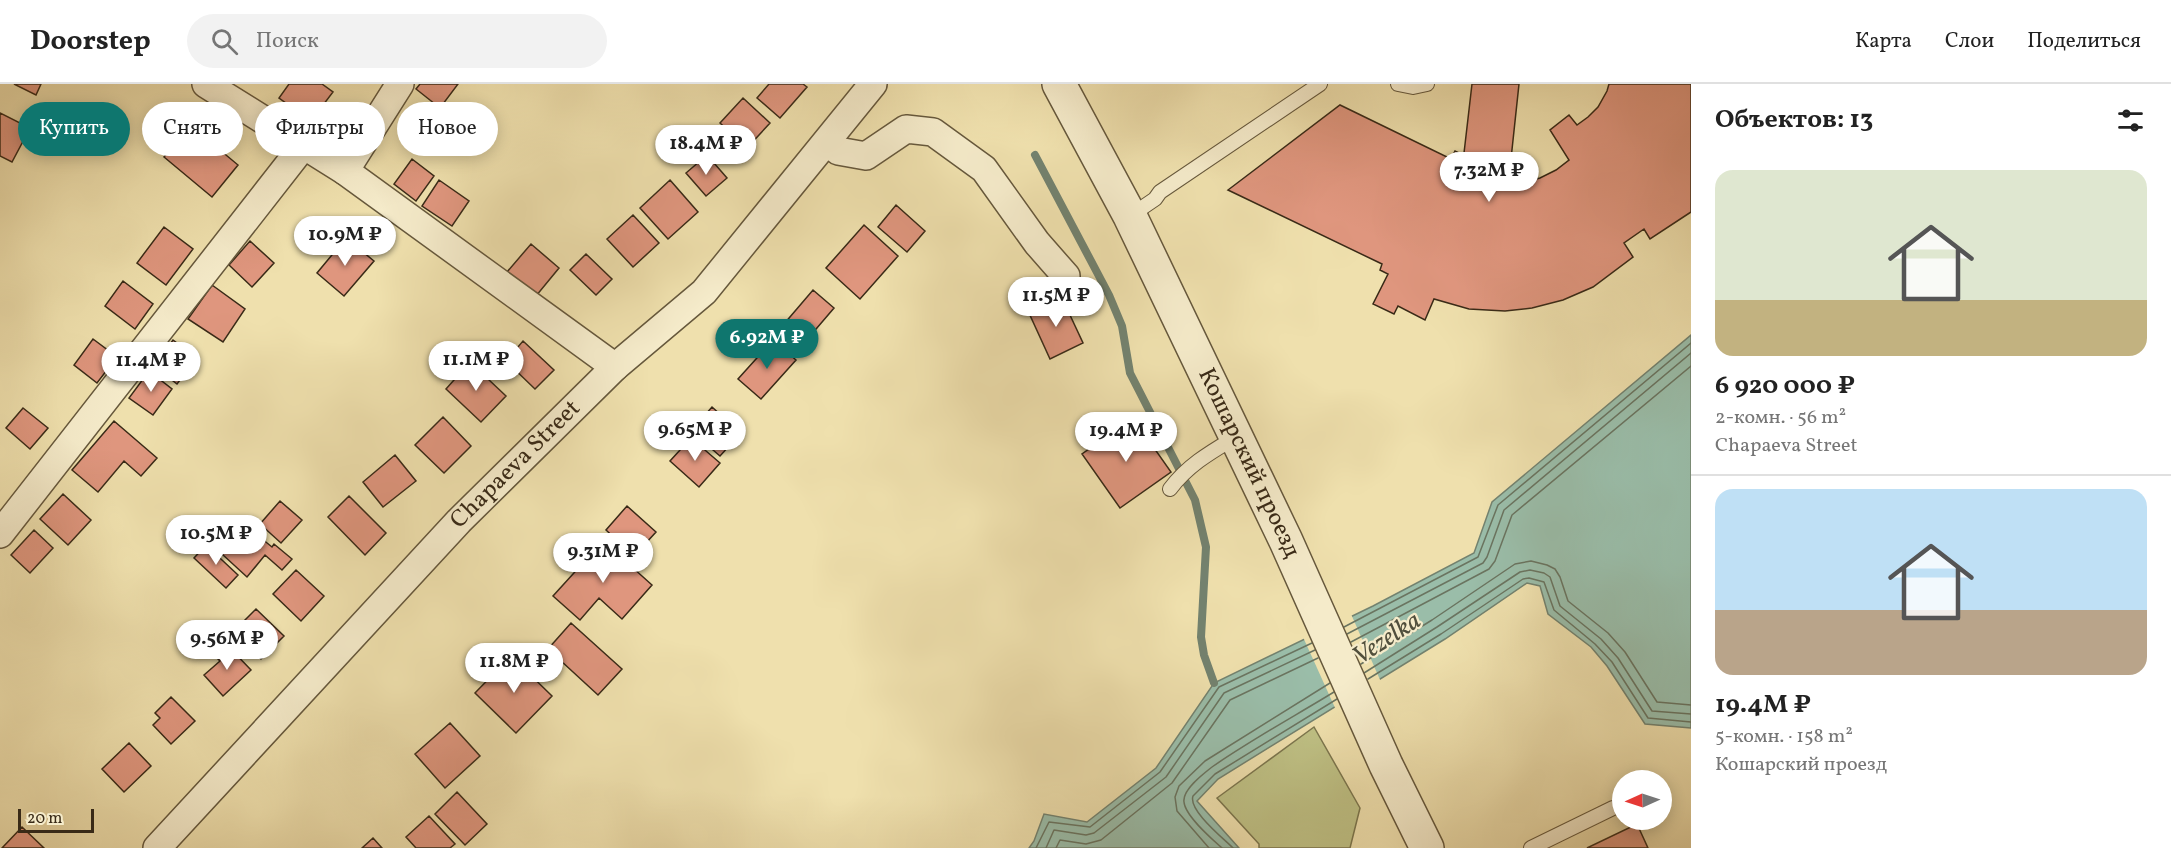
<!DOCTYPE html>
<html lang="ru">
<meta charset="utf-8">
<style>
body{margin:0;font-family:Vollkorn,serif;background:#f2f2f2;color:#222;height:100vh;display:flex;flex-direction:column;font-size:22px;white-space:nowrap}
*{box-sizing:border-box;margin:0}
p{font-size:20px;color:#767676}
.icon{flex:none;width:33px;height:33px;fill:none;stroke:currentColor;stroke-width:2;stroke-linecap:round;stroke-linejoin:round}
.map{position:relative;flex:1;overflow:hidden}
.drawer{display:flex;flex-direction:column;background:#fff;width:480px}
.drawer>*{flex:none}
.top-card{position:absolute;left:18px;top:18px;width:570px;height:54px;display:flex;gap:12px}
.needle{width:39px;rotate:267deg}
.buttons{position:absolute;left:1612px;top:686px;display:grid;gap:12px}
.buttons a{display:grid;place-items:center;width:60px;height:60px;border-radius:50%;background:#fff;box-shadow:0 3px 15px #0003;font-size:30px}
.scale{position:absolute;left:18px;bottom:15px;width:76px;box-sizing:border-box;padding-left:6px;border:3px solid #392a17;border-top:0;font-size:16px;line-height:21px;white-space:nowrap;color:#392a17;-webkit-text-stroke:4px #f5ebca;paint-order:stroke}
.price{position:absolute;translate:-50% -51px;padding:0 14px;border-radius:21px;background:#fff;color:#222;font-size:20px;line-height:39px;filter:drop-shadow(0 2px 3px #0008)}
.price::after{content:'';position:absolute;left:50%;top:36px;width:18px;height:14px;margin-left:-9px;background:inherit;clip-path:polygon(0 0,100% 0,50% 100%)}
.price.selected{background:#0f766e;color:#fff}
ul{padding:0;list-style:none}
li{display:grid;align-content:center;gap:12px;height:318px;padding:0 24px}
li+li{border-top:2px solid #e0e0e0}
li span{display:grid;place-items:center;height:186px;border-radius:18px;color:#555}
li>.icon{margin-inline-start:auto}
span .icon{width:108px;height:108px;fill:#fffc;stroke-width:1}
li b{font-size:26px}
h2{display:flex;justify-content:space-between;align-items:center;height:72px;padding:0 24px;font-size:26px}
.chip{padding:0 21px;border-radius:27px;background:#fff;box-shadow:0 3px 15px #0003;font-size:21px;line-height:54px}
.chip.selected{background:#0f766e;color:#fff}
header{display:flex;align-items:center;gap:36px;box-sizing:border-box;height:84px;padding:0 30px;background:#fff;border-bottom:2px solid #e0e0e0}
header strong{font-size:28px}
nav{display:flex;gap:33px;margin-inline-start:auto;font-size:21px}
.search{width:420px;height:54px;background:#f2f2f2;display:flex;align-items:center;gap:15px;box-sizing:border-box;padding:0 21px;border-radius:33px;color:#767676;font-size:22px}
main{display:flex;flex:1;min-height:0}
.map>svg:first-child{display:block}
.green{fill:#bfc185;stroke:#7c764e;stroke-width:1.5}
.water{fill:#9abda9;stroke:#73826f;stroke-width:1.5}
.pier{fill:#efe0ad}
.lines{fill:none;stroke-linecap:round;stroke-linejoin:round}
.shore{stroke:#6a7460;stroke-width:1.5}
.stream{stroke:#73826f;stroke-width:8}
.building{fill:#df967e;stroke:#392a17;stroke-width:1.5}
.service-casing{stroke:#66583c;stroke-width:16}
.minor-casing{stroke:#66583c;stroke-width:30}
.tertiary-casing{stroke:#66583c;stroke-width:36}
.service{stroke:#f5ebca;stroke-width:14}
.minor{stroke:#f5ebca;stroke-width:27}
.tertiary{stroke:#f5ebca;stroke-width:33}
.labels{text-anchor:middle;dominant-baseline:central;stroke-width:4.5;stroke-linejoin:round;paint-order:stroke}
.street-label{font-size:24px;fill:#392a17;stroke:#f5ebca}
.water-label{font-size:26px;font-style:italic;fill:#514f3c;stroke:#f5ebca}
</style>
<header>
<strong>Doorstep</strong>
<div class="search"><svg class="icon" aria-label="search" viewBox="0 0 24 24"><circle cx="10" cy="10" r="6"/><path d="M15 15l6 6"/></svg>Поиск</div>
<nav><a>Карта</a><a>Слои</a><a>Поделиться</a></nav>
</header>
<main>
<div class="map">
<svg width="1691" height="764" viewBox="0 0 1691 764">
<rect width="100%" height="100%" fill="#efe0ad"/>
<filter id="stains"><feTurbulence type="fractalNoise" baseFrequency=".00333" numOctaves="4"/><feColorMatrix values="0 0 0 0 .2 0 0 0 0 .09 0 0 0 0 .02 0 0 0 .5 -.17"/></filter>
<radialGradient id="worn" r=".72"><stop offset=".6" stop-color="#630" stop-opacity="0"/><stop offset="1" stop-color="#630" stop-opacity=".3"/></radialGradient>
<path class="green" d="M1314,643L1360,724L1350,764H1259V760L1217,714Z"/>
<path class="water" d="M1691,251V644L1645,640L1607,582L1591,563L1548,530L1540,502L1527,499L1445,555L1218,695L1197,717L1239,764H1029L1034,757L1044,730L1087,738L1156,684L1214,599L1373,522L1474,469L1492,418Z"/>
<path class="pier" d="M1351,530L1381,598L1336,626L1303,553Z"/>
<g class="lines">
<path class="shore" d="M1344,543L1478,473L1498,421L1691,259
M1347,550L1483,479L1487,473L1504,426L1691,269
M1351,558L1489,485L1495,477L1512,431L1691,282
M1361,580L1432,536L1515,480L1531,477L1547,481L1555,485L1560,493L1568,517L1608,549L1625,568L1657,618L1691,621
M1364,589L1437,543L1520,488L1530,486L1544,489L1550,493L1560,522L1601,555L1618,574L1652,627L1691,630
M1368,595L1441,550L1523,495L1529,494L1544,498L1554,526L1595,560L1612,578L1648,634L1691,638
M1036,764L1049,738L1090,743L1160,688L1219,603L1312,559
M1046,764L1054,746L1086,751L1094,749L1166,693L1224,609L1315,566
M1056,764L1060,756L1086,760L1101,756L1172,699L1230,616L1318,574
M1209,764L1177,727L1175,713L1179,702L1205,677L1330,599
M1222,764C1212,755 1185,732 1184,718C1182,706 1203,690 1212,683C1251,656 1293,633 1334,608
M1233,764C1223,754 1188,726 1193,712L1215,690L1337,615"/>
<path class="stream" d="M1035,71L1109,211L1122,242L1130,289L1195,416L1206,463L1201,553L1204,571L1214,599"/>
</g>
<path class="building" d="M14,0H41L36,11Z
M289,0H322L333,8L311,37L279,14Z
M420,0H458L440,24L416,5Z
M769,0H803L807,3L780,34L757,14Z
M1472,0H1519L1511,75L1464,69Z
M1609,0H1691V128L1650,155L1644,145L1624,159L1633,173L1593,203L1563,216L1532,224L1505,227L1469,225L1434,215L1425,236L1398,222L1394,230L1373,220L1388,190L1380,186L1382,180L1228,106L1340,21L1451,75L1455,67L1481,80L1485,71L1499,78L1489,99H1521L1540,94L1556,86L1569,76L1550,46L1569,31L1577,41L1588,33L1598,23L1607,7Z
M743,14L770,39L747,64L720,39Z
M0,29L30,44L12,78L0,72Z
M190,41L238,81L212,113L164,73Z
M707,71L727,94L706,112L686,89Z
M412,75L434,92L416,117L394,100Z
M439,96L469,117L452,142L422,122Z
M670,96L698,128L668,155L640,124Z
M896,121L925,147L907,168L878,143Z
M633,131L659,159L633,183L607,155Z
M864,141L898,172L860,215L826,184Z
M164,143L193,165L166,201L137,179Z
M346,154L374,177L344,212L317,189Z
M250,157L274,179L252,203L229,181Z
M531,160L559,184L536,212L507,188Z
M586,170L612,195L596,211L570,186Z
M123,197L153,220L135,245L105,222Z
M212,201L245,225L223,258L188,235Z
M813,206L834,224L805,258L784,240Z
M1062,214L1083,259L1050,275L1029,229Z
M93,255L117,273L97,299L74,281Z
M173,256L197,274L177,300L154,282Z
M773,256L796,276L761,315L738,295Z
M523,257L554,286L535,305L506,277Z
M470,278L506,312L481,338L446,305Z
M149,287L172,305L153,331L129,314Z
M712,323L741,349L720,372L691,347Z
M23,324L48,344L30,365L6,344Z
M443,333L471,362L444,389L415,361Z
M1133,334L1171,388L1120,424L1082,370Z
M114,337L157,374L141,392L124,377L98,408L72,386Z
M691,354L720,379L699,403L670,377Z
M395,371L416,397L383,423L363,398Z
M63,410L91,436L68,461L40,435Z
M349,412L386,449L365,471L328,433Z
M280,417L302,436L281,459L260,440Z
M627,422L656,448L634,472L606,446Z
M222,445L244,464L256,450L272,463L274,460L292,475L282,486L265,471L247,493L210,459Z
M34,446L53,464L30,489L11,471Z
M603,457L652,501L622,535L599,514L580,536L553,512Z
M206,461L238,491L226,504L194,474Z
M296,486L324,512L301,537L273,510Z
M256,525L284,552L261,575L234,547Z
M571,539L622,585L598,611L548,565Z
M228,562L251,586L223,612L204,591L220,577L216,573Z
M511,572L552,612L516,649L475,609Z
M171,613L195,637L171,660L153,641L160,634L155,629Z
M450,639L480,672L445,704L415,670Z
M129,659L151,682L124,708L102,685Z
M457,708L487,740L465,761L435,730Z
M429,732L455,760L450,764H416L406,753Z
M1637,740L1648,764H1587Z
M22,743L44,764H2Z
M373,754L382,764H362Z"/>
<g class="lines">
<g class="service-casing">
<path id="service" d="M1398,0L1413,3L1427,0
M1130,132L1155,115L1160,108L1320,0
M1170,405C1188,381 1211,368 1236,353
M1531,764L1613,724"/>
</g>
<g class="minor-casing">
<g id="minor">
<path d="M206,0L345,87L615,283"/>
<path d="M828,57L838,67L866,72L906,45L933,48L984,85L1037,159L1066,192"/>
<path d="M345,87L400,0"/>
<path d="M0,450L304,61"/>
<path id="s1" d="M157,764L459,437L615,283L704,208L873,0"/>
</g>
</g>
<g class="tertiary-casing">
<g id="tertiary">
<path id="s2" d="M1059,0L1130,132L1286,457L1386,681L1427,764"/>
</g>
</g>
<use href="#service" class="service"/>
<use href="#minor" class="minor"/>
<use href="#tertiary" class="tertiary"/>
</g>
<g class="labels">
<g class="street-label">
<text stroke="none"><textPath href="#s2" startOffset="424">Кошарский проезд</textPath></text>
<text stroke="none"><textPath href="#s1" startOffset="525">Chapaeva Street</textPath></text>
</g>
<g class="water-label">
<text transform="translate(1387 555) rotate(-33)">Vezelka</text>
</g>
</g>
<rect width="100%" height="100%" filter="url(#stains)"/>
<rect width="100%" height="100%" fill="url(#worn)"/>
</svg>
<div class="buttons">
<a><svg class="needle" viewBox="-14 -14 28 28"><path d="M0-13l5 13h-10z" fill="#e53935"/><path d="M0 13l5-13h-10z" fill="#767676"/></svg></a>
</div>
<div class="scale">20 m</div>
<b class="price" style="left:706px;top:92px">18.4M ₽</b>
<b class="price" style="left:1489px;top:119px">7.32M ₽</b>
<b class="price" style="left:345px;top:183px">10.9M ₽</b>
<b class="price" style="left:1056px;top:244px">11.5M ₽</b>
<b class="price selected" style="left:767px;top:286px">6.92M ₽</b>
<b class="price" style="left:476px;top:308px">11.1M ₽</b>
<b class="price" style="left:151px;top:309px">11.4M ₽</b>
<b class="price" style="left:695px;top:378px">9.65M ₽</b>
<b class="price" style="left:1126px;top:379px">19.4M ₽</b>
<b class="price" style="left:216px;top:482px">10.5M ₽</b>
<b class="price" style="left:603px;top:500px">9.31M ₽</b>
<b class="price" style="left:227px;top:587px">9.56M ₽</b>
<b class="price" style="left:514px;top:610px">11.8M ₽</b>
<div class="top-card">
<a class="chip selected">Купить</a>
<a class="chip">Снять</a>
<a class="chip">Фильтры</a>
<a class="chip">Новое</a>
</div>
</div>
<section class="drawer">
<h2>Объектов: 13<svg class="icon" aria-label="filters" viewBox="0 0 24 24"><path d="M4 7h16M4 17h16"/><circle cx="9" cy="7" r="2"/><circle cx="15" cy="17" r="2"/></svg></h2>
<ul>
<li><span style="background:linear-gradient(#dfe7d0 70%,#c2b280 0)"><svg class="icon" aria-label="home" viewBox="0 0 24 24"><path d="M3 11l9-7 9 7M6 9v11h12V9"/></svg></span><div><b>6 920 000 ₽</b><p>2-комн. · 56 m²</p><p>Chapaeva Street</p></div></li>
<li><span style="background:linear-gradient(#bfe0f5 65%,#b9a48a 0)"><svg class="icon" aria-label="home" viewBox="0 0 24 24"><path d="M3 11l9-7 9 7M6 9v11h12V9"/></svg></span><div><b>19.4M ₽</b><p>5-комн. · 158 m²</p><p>Кошарский проезд</p></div></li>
</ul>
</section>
</main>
